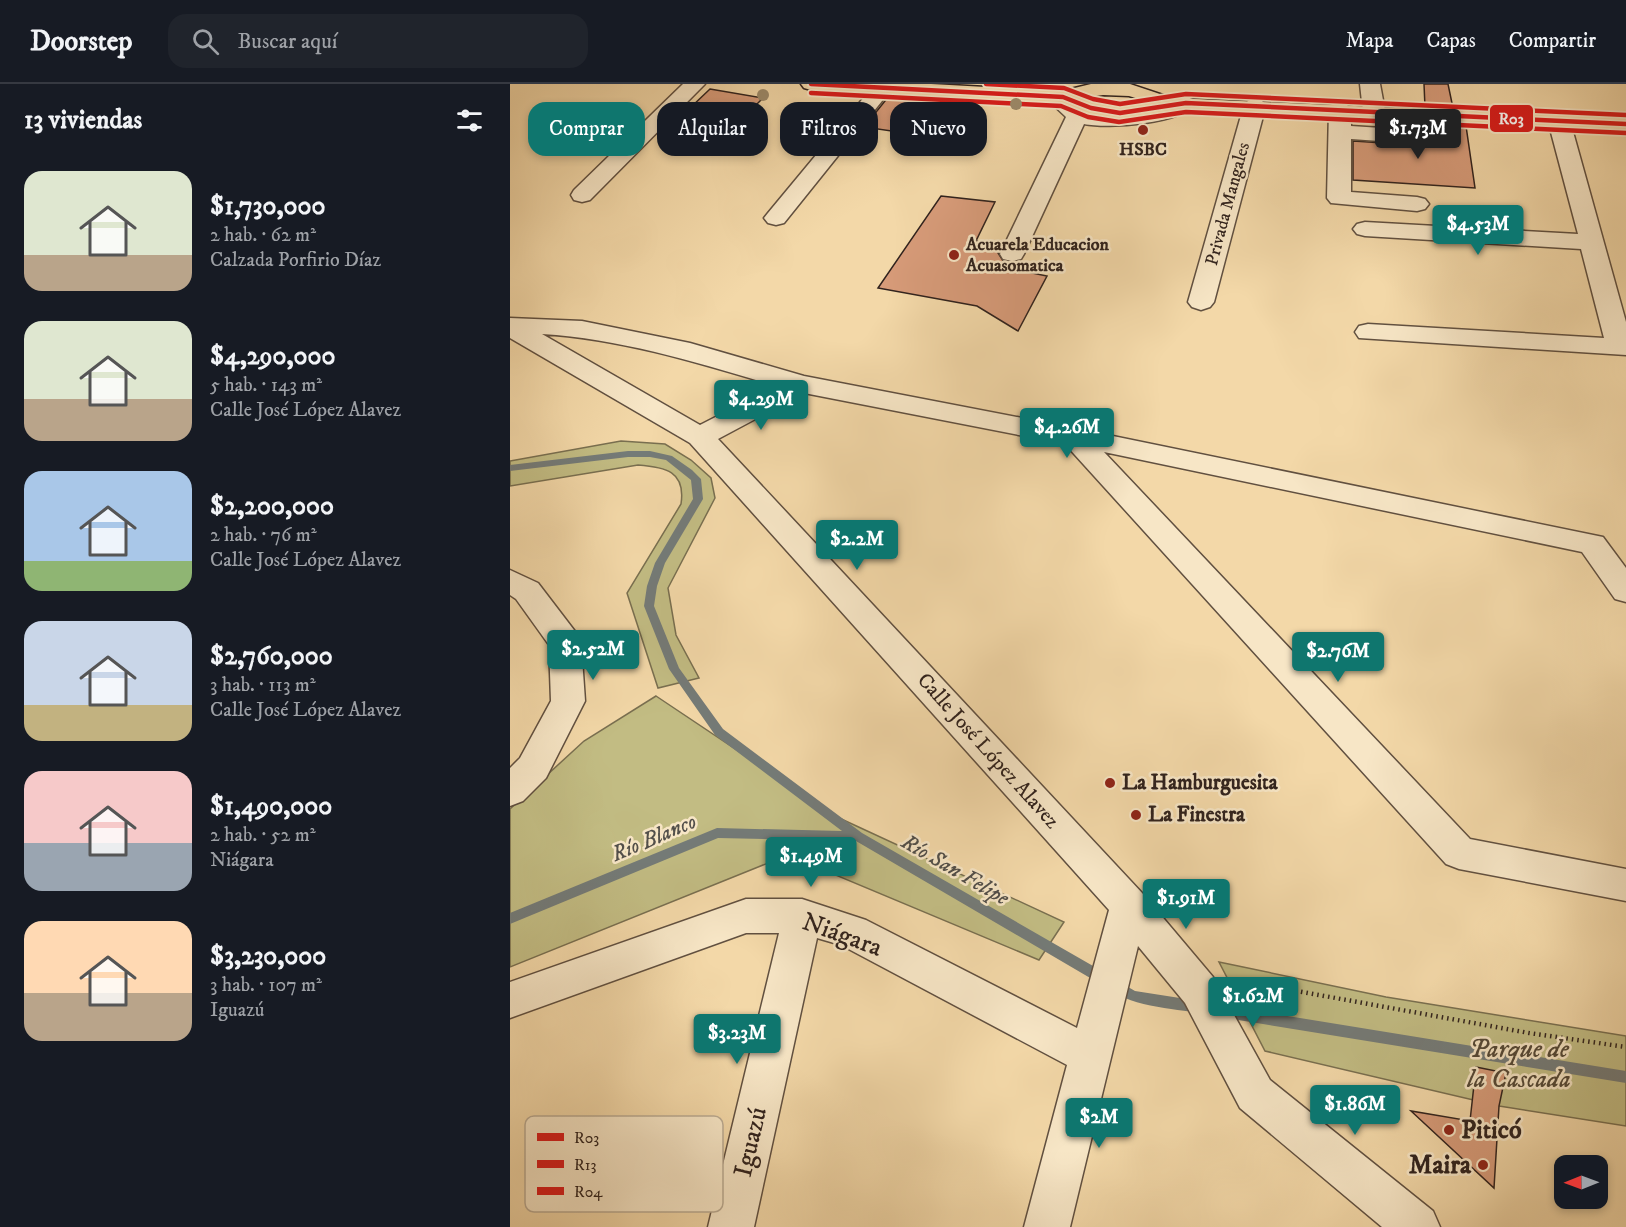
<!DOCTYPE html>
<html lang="es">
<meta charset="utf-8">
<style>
body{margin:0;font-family:"IM FELL DW Pica",serif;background:#20242c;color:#f1f3f6;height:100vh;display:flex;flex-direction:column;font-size:22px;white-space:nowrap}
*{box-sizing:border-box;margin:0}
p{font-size:20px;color:#9ea1a6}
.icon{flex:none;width:33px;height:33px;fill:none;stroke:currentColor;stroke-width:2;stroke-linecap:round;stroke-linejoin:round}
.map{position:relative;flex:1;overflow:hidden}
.sheet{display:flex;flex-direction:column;background:#171b24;width:510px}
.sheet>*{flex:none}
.guide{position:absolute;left:18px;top:18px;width:570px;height:54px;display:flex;gap:12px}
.needle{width:39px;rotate:269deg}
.buttons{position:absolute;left:1044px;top:1071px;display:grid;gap:12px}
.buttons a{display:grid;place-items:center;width:54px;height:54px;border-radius:12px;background:#171b24;box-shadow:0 3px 9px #0003;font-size:30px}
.price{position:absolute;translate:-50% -51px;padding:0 14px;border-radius:6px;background:#0f766e;color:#fff;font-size:20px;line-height:39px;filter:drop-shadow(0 2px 3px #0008)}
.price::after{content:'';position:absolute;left:50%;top:36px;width:18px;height:14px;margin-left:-9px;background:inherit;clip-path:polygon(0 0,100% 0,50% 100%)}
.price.current{background:#222;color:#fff}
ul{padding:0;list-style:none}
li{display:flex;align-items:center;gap:18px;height:150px;padding:0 24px}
li span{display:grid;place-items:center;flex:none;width:168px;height:120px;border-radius:18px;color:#555}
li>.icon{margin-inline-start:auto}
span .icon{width:72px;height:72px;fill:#fffc;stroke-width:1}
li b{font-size:26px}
h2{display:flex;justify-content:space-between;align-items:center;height:72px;padding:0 24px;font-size:26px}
.tag{padding:0 21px;border-radius:18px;background:#171b24;box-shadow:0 3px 9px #0003;font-size:21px;line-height:54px}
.tag.current{background:#0f766e;color:#fff}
header{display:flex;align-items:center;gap:36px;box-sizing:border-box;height:84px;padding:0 30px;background:#171b24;border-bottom:2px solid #363941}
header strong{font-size:28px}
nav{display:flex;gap:33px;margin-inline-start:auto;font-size:21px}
.search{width:420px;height:54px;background:#20242c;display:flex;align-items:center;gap:15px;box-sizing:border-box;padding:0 21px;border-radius:18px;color:#9ea1a6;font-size:22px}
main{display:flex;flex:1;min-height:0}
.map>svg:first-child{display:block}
.green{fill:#c2bc83;stroke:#796f50;stroke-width:1.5}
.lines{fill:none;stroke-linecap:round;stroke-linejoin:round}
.stream{fill:#747b78;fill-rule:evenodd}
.building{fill:#d79b79;stroke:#30221d;stroke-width:1.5}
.minor-casing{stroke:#615040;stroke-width:3}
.major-casing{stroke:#30221d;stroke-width:3}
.path{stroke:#30221d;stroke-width:4.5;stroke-dasharray:1.5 4;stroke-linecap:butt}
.minor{fill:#f7e6c6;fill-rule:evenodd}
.major{fill:#f3d8a8;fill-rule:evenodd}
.bus-1-casing{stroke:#f7e6c6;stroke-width:8}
.bus-2-casing{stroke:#f7e6c6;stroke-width:8}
.bus-3-casing{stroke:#f7e6c6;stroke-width:8}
.bus-1{stroke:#d81b1b;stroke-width:4.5}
.bus-2{stroke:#d81b1b;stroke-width:4.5}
.bus-3{stroke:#d81b1b;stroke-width:4.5}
.tree{fill:#9c8969}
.poi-dot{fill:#8f2418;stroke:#f7e6c6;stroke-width:2}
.labels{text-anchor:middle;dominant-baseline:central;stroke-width:5;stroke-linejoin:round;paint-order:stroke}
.far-poi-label{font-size:18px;font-weight:bold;fill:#30221d;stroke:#f7e6c6}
.far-street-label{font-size:18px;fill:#30221d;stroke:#f7e6c6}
.street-label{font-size:21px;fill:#30221d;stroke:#f7e6c6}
.poi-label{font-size:21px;font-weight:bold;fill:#30221d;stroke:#f7e6c6;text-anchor:start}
.water-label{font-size:22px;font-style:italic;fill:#524f4a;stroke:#f7e6c6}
.near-street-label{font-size:26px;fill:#30221d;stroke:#f7e6c6}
.near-park-label{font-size:26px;font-style:italic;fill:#544836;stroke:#f7e6c6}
.near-poi-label{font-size:26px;font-weight:bold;fill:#30221d;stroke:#f7e6c6;text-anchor:start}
.key{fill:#f7e6c6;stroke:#bbab93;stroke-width:1.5}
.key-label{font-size:16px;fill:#30221d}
.line-badge{stroke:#f7e6c6;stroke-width:2}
.badge-label{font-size:16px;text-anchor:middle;font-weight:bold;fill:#fff}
</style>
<header>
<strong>Doorstep</strong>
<div class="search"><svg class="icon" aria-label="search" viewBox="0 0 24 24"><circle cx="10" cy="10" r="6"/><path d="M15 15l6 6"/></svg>Buscar aquí</div>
<nav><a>Mapa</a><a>Capas</a><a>Compartir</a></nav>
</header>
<main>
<section class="sheet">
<h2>13 viviendas<svg class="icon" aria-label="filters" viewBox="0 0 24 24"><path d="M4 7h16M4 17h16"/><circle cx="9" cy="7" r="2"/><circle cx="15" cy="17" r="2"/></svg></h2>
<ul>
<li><span style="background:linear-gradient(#dfe7d0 70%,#b9a48a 0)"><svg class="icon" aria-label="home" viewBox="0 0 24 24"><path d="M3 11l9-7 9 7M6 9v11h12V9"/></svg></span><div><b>$1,730,000</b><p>2 hab. · 62 m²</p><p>Calzada Porfirio Díaz</p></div></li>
<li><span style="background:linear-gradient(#dfe7d0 65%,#b9a48a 0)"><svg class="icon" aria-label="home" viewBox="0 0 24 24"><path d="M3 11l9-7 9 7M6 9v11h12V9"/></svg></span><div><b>$4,290,000</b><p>5 hab. · 143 m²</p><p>Calle José López Alavez</p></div></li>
<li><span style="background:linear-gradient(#a9c7e8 75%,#8fb573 0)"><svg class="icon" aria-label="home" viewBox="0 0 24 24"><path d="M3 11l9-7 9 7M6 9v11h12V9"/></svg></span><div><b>$2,200,000</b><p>2 hab. · 76 m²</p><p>Calle José López Alavez</p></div></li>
<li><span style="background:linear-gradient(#c9d6e8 70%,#c2b280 0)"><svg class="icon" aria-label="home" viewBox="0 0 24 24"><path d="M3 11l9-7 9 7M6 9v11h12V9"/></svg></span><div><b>$2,760,000</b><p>3 hab. · 113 m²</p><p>Calle José López Alavez</p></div></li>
<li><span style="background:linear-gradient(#f6c9c9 60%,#9aa5b1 0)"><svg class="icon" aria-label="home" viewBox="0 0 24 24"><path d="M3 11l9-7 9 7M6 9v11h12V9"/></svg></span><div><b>$1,490,000</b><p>2 hab. · 52 m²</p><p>Niágara</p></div></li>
<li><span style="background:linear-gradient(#ffd9b3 60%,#b9a48a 0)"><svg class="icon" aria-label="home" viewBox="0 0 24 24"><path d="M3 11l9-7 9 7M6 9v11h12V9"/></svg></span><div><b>$3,230,000</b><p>3 hab. · 107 m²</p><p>Iguazú</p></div></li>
</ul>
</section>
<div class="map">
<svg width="1116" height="1143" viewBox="0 0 1116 1143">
<rect width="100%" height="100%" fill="#f3d8a8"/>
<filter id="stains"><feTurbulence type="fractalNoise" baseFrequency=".00333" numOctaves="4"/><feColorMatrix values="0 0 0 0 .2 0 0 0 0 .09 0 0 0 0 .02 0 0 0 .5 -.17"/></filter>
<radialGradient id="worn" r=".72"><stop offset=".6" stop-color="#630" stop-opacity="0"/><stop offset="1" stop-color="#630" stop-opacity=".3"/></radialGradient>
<path class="green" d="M111,357L155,360L181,376L201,394L205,414L158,504L166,551L189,594L148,604L117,509L171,420C176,387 155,383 128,381L0,402V377Z
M146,612L327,733L554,838L529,876L278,771L0,883V725L74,657Z
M709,878L876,913L1116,952V1042L989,1022L755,967Z"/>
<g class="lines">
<path class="stream" d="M118,367H140L162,372L182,386L191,395L193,415L155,479L147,502L144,522L169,584L213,645L352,749L597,890L598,894L597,898L592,900L587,898L346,757L208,754L0,840V829L207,744L332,747L205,651L159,585L134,522L137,502L145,479L183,415L181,396L156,376L140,373H118L0,387V381Z
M606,896L625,907L689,917L694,919L695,923L694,927L689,929C668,925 610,922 600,902L601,898Z
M710,921L1116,987V999L710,933L705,931L704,927L705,923Z"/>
</g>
<path class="building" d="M914,0H938L943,24L915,23Z
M200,5L253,14L215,52L160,43Z
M379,12H381L424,18L402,50L354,43Z
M917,39L956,42L965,104L843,96V57L919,62Z
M431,112L485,118L466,157L492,160L488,169L494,178L492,183L537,192L508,247L467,222L368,204Z
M966,983L996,989L989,1022L984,1104L901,1027L960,1037Z"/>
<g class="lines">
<g class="minor-casing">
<path id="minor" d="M173,0H195L80,116L72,118L64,116L61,111L64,106Z
M365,0H383L384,2L274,139L266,141L258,139L254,134L258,129Z
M850,0H870L875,27L871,31L864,33L857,31L853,27Z
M550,12C562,15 571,25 583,29C616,38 646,20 676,13L683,15L686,19C672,40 598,45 574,40L514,170L511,175L502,177L493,175L490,170L556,33L540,18L543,14Z
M745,15L752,17L756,21L704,218L700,223L691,226L682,223L678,218L734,21L738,17Z
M830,19L837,21L841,25V42L887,45L886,29L890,25L897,23L904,25C910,32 911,49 906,57L898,59L841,55V108L907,113L915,115L919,120L915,125L907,127L821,119L817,114L819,25L823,21Z
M1049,31L1057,32L1060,37L1116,238V271L849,254L845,248L849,242L858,240L1094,254L1071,165L855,152L847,150L843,145L847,140L855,138L1068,150L1038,37L1041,32Z
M0,234L72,237L180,259L294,292L564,344L1093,453L1116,484V518L1105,515L1072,468L594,368L960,755L1116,785V817L949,785L936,780L555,360L294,309L208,355L633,810L703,893L760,996L923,1127L930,1143H872L730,1024L675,919L628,862L560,1143H514L557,981L331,861L307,854L244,1143H198L269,849H236L0,934V898L236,815H292L356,836L567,944L599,826L180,359L0,254ZM32,250C112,255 189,279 266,302L190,341Z
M0,486L28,499L67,550L71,559L75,617L36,694L13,717L0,722V684L10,674L41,617L39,561L6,515L0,511Z"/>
</g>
<g class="major-casing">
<path id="major" d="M291,0H421L552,7L581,0H620L662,14L1116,34V46L676,25L610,35L573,28L549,19L301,6L294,4ZM593,11L619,12L639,18C616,24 594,23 572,14Z"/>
</g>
<path class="path" d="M726,896L1019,949L1116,963"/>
<use href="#minor" class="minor"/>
<use href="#major" class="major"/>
<g class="bus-1-casing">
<path id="bus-1" d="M301,0L553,13L581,24L610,29L676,19L1116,40"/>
</g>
<g class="bus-2-casing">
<path id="bus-2" d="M301,9L551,22L578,33L609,38L676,28L1116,49"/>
</g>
<g class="bus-3-casing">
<path id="bus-3" d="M476,0L554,4L583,15L610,20L676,10L1116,31"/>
</g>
<use href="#bus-1" class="bus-1"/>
<use href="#bus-2" class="bus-2"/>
<use href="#bus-3" class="bus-3"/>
</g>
<g class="tree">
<circle cx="253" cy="11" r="6"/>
<circle cx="506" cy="20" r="6"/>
</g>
<g class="poi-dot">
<circle cx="633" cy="46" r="6"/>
<circle cx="444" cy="171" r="6"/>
<circle cx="600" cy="699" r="6"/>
<circle cx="626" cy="731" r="6"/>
<circle cx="939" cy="1046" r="6"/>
<circle cx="973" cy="1081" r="6"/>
</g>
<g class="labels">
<g class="far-poi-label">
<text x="633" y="66">HSBC</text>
<text x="456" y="161" text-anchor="start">Acuarela Educacion<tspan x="456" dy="21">Acuasomatica</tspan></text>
</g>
<g class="far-street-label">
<text transform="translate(718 120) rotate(-75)">Privada Mangales</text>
</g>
<g class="street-label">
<text transform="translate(478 667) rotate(48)">Calle José López Alavez</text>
</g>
<g class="poi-label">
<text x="612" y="699">La Hamburguesita</text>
<text x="638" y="731">La Finestra</text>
</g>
<g class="water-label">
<text transform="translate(144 754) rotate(-23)">Río Blanco</text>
<text transform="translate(445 786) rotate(30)">Río San Felipe</text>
</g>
<g class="near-street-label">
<text transform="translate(332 851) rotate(20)">Niágara</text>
<text transform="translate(241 1058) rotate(-77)">Iguazú</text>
</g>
<g class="near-park-label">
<text x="1009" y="965">Parque de<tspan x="1009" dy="30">la Cascada</tspan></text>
</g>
<g class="near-poi-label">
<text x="951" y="1046">Piticó</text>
<text x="961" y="1081" text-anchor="end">Maira</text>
</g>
</g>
<rect x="15" y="1032" width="198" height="96" rx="9" class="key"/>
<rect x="27" y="1049" width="27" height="8" fill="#d81b1b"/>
<rect x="27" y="1076" width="27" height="8" fill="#d81b1b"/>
<rect x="27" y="1103" width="27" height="8" fill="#d81b1b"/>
<g class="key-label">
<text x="64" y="1059">R03</text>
<text x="64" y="1086">R13</text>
<text x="64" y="1113">R04</text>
</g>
<rect class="line-badge" x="979" y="20" width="45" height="29" rx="6" fill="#d81b1b"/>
<g class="badge-label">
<text x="1001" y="40">R03</text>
</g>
<rect width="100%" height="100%" filter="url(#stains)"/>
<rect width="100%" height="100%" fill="url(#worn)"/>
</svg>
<div class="buttons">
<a><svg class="needle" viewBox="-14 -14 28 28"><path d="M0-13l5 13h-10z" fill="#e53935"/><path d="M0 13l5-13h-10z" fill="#9ea1a6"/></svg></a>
</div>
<b class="price current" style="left:908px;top:76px">$1.73M</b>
<b class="price" style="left:968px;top:172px">$4.53M</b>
<b class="price" style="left:251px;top:347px">$4.29M</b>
<b class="price" style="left:557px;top:375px">$4.26M</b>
<b class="price" style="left:347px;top:487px">$2.2M</b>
<b class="price" style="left:83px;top:597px">$2.52M</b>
<b class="price" style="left:828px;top:599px">$2.76M</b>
<b class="price" style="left:301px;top:804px">$1.49M</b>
<b class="price" style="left:676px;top:846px">$1.91M</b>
<b class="price" style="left:743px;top:944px">$1.62M</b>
<b class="price" style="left:227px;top:981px">$3.23M</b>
<b class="price" style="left:845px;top:1052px">$1.86M</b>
<b class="price" style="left:589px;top:1065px">$2M</b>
<div class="guide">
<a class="tag current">Comprar</a>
<a class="tag">Alquilar</a>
<a class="tag">Filtros</a>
<a class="tag">Nuevo</a>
</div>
</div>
</main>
